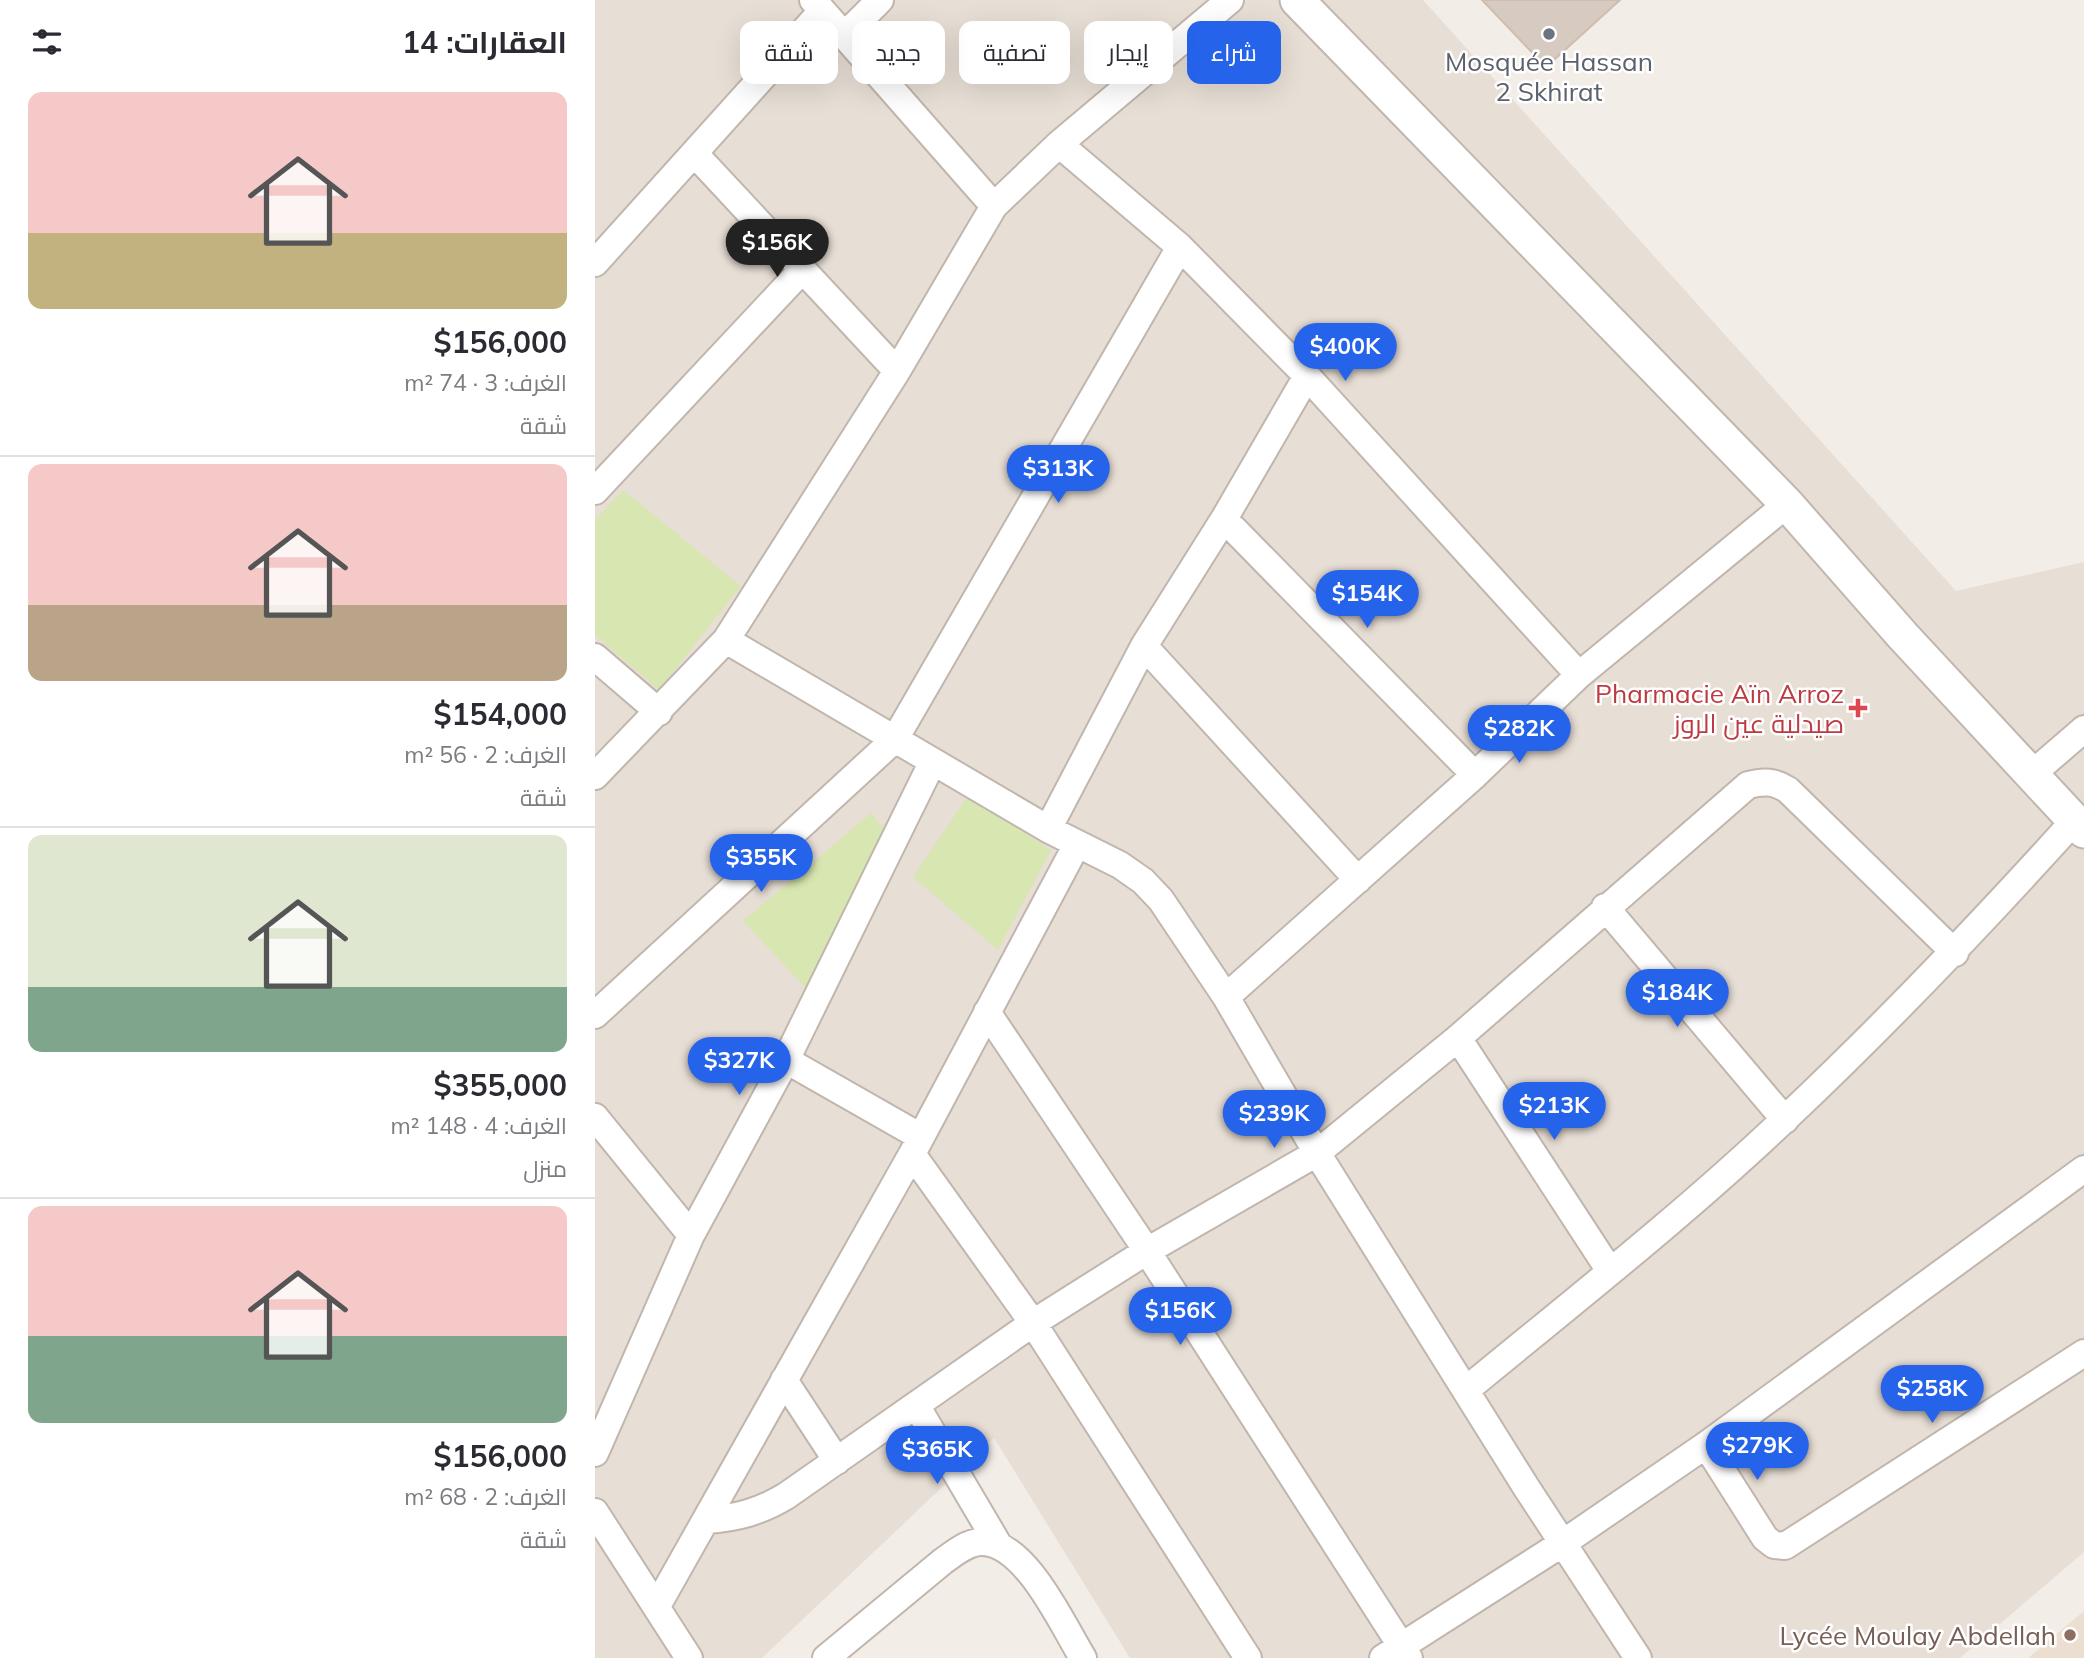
<!DOCTYPE html>
<html lang="ar">
<meta charset="utf-8">
<style>
body{margin:0;font-family:Mulish,Cairo,sans-serif;background:#f7f7f7;color:#2b2b33;direction:rtl;height:100vh;display:flex;flex-direction:column;font-size:26px;white-space:nowrap}
*{box-sizing:border-box;margin:0}
p{font-size:23px;color:#7c7c81}
.icon{flex:none;width:38px;height:38px;fill:none;stroke:currentColor;stroke-width:2;stroke-linecap:round;stroke-linejoin:round}
.map{position:relative;flex:1;overflow:hidden;direction:ltr}
.side{display:flex;flex-direction:column;background:#fff;width:595px}
.side>*{flex:none}
.top-card{position:absolute;left:21px;top:21px;width:665px;height:63px;direction:rtl;display:flex;gap:14px}
.price{position:absolute;translate:-50% -60px;padding:0 16px;border-radius:24px;background:#2563eb;color:#fff;font-size:23px;line-height:46px;filter:drop-shadow(0 2px 4px #0008)}
.price::after{content:'';position:absolute;left:50%;top:42px;width:21px;height:16px;margin-left:-10px;background:inherit;clip-path:polygon(0 0,100% 0,50% 100%)}
.price.selected{background:#222;color:#fff}
ul{padding:0;list-style:none}
li{display:grid;align-content:center;gap:14px;height:371px;padding:0 28px}
li+li{border-top:2px solid #e1e1e2}
li span{display:grid;place-items:center;height:217px;border-radius:14px;color:#555}
li>.icon{margin-inline-start:auto}
span .icon{width:126px;height:126px;fill:#fffc;stroke-width:1}
li b{font-size:30px}
h2{display:flex;justify-content:space-between;align-items:center;height:84px;padding:0 28px;font-size:30px}
.chip{padding:0 24px;border-radius:14px;background:#fff;box-shadow:0 7px 28px #0002;font-size:24px;line-height:63px}
.chip.selected{background:#2563eb;color:#fff}
main{display:flex;flex:1;min-height:0}
.map>svg:first-child{display:block}
.residential{fill:#e7ded5}
.education{fill:#ecdfd1}
.green{fill:#d8e6b1}
.building{fill:#d7cac0;stroke:#cfbdb0;stroke-width:2}
.lines{fill:none;stroke-linecap:round;stroke-linejoin:round}
.minor-casing{stroke:#c1b6ad;stroke-width:30}
.tertiary-casing{stroke:#c1b6ad;stroke-width:37}
.minor{stroke:#fff;stroke-width:26}
.tertiary{stroke:#fff;stroke-width:33}
.worship-dot{fill:#6b7280;stroke:#fff;stroke-width:2.5}
.health-dot{fill:#e0444e;stroke:#fff;stroke-width:2.5}
.education-dot{fill:#8d6e63;stroke:#fff;stroke-width:2.5}
.labels{text-anchor:middle;dominant-baseline:central;stroke-width:5;stroke-linejoin:round;paint-order:stroke}
.worship-label{font-size:26px;fill:#5b616d;stroke:#fff}
.health-label{font-size:26px;fill:#be3a42;stroke:#fff;text-anchor:end}
.education-label{font-size:26px;fill:#785e54;stroke:#fff;text-anchor:end}
</style>
<main>
<div class="map">
<svg width="1489" height="1658" viewBox="0 0 1489 1658">
<rect width="100%" height="100%" fill="#f3ede7"/>
<path class="residential" d="M0,0H828L1361,591L1489,562V1552L1365,1658H535L399,1438L167,1658H0Z"/>
<path class="education" d="M1489,1611V1658H1433Z"/>
<path class="green" d="M28,490L146,586L64,690L0,635V520Z
M373,796L456,850L403,950L318,877Z
M276,813L291,831L222,1000L148,921Z"/>
<path class="building" d="M887,0H1025L951,67Z"/>
<g class="lines">
<g class="minor-casing">
<path id="minor" d="M218,0L399,206
M250,35L285,0
M464,144L585,247L712,376L984,675
M99,153L302,371
M0,263L227,11
M0,491L207,270
M629,519L880,775
M131,640L453,829L525,865L548,881L566,900L631,997L722,1153L931,1487L1043,1658
M549,646L763,880
M0,657L64,712
M1437,774L1489,729
M0,776L131,640L302,371L399,206L464,144L635,0
M453,829L549,646L629,519L712,376
M1010,907L1190,1120
M631,997L880,775L984,675L1192,504
M392,1012L552,1251L814,1658
M0,1015L300,739L585,247
M863,1038L1015,1271
M191,1060L326,1137
M0,1117L96,1235
M317,1154L438,1323L653,1658
M189,1380L242,1461
M871,1390C979,1301 1090,1214 1191,1118C1292,1023 1386,924 1479,821
M321,1405L403,1544
M1111,1445L1170,1538L1179,1545L1190,1546L1489,1353
M0,1453L96,1235L191,1060L337,763
M0,1512L94,1658
M111,1520C142,1518 164,1512 191,1496L438,1323L552,1251L722,1153L863,1038L1153,785C1169,781 1179,781 1193,790L1360,953
M62,1606L317,1154L481,846
M231,1658L347,1562C358,1554 371,1543 385,1542C430,1540 467,1624 488,1658
M788,1658L968,1543L1111,1445L1489,1169"/>
</g>
<g class="tertiary-casing">
<path id="tertiary" d="M702,0L1192,504L1308,636L1489,831"/>
</g>
<use href="#minor" class="minor"/>
<use href="#tertiary" class="tertiary"/>
</g>
<circle class="worship-dot" cx="954" cy="34" r="7"/>
<path class="health-dot" d="M1259.5 697.5h7v7h7v7h-7v7h-7v-7h-7v-7h7z"/>
<circle class="education-dot" cx="1475" cy="1635" r="7"/>
<g class="labels">
<g class="worship-label">
<text x="954" y="61">Mosquée Hassan<tspan x="954" dy="30">2 Skhirat</tspan></text>
</g>
<g class="health-label">
<text x="1249" y="693">Pharmacie Aïn Arroz<tspan x="1249" dy="30">صيدلية عين الروز</tspan></text>
</g>
<g class="education-label">
<text x="1461" y="1635">Lycée Moulay Abdellah</text>
</g>
</g>
</svg>
<b class="price selected" style="left:182px;top:279px">$156K</b>
<b class="price" style="left:750px;top:383px">$400K</b>
<b class="price" style="left:463px;top:505px">$313K</b>
<b class="price" style="left:772px;top:630px">$154K</b>
<b class="price" style="left:924px;top:765px">$282K</b>
<b class="price" style="left:166px;top:894px">$355K</b>
<b class="price" style="left:1082px;top:1029px">$184K</b>
<b class="price" style="left:144px;top:1097px">$327K</b>
<b class="price" style="left:959px;top:1142px">$213K</b>
<b class="price" style="left:679px;top:1150px">$239K</b>
<b class="price" style="left:585px;top:1347px">$156K</b>
<b class="price" style="left:1337px;top:1425px">$258K</b>
<b class="price" style="left:1162px;top:1482px">$279K</b>
<b class="price" style="left:342px;top:1486px">$365K</b>
<div class="top-card">
<a class="chip selected">شراء</a>
<a class="chip">إيجار</a>
<a class="chip">تصفية</a>
<a class="chip">جديد</a>
<a class="chip">شقة</a>
</div>
</div>
<section class="side">
<h2>العقارات: 14<svg class="icon" aria-label="filters" viewBox="0 0 24 24"><path d="M4 7h16M4 17h16"/><circle cx="9" cy="7" r="2"/><circle cx="15" cy="17" r="2"/></svg></h2>
<ul>
<li><span style="background:linear-gradient(#f6c9c9 65%,#c2b280 0)"><svg class="icon" aria-label="home" viewBox="0 0 24 24"><path d="M3 11l9-7 9 7M6 9v11h12V9"/></svg></span><div><b>$156,000</b><p>الغرف: 3 · 74 m²</p><p>شقة</p></div></li>
<li><span style="background:linear-gradient(#f6c9c9 65%,#b9a48a 0)"><svg class="icon" aria-label="home" viewBox="0 0 24 24"><path d="M3 11l9-7 9 7M6 9v11h12V9"/></svg></span><div><b>$154,000</b><p>الغرف: 2 · 56 m²</p><p>شقة</p></div></li>
<li><span style="background:linear-gradient(#dfe7d0 70%,#7fa58c 0)"><svg class="icon" aria-label="home" viewBox="0 0 24 24"><path d="M3 11l9-7 9 7M6 9v11h12V9"/></svg></span><div><b>$355,000</b><p>الغرف: 4 · 148 m²</p><p>منزل</p></div></li>
<li><span style="background:linear-gradient(#f6c9c9 60%,#7fa58c 0)"><svg class="icon" aria-label="home" viewBox="0 0 24 24"><path d="M3 11l9-7 9 7M6 9v11h12V9"/></svg></span><div><b>$156,000</b><p>الغرف: 2 · 68 m²</p><p>شقة</p></div></li>
</ul>
</section>
</main>
